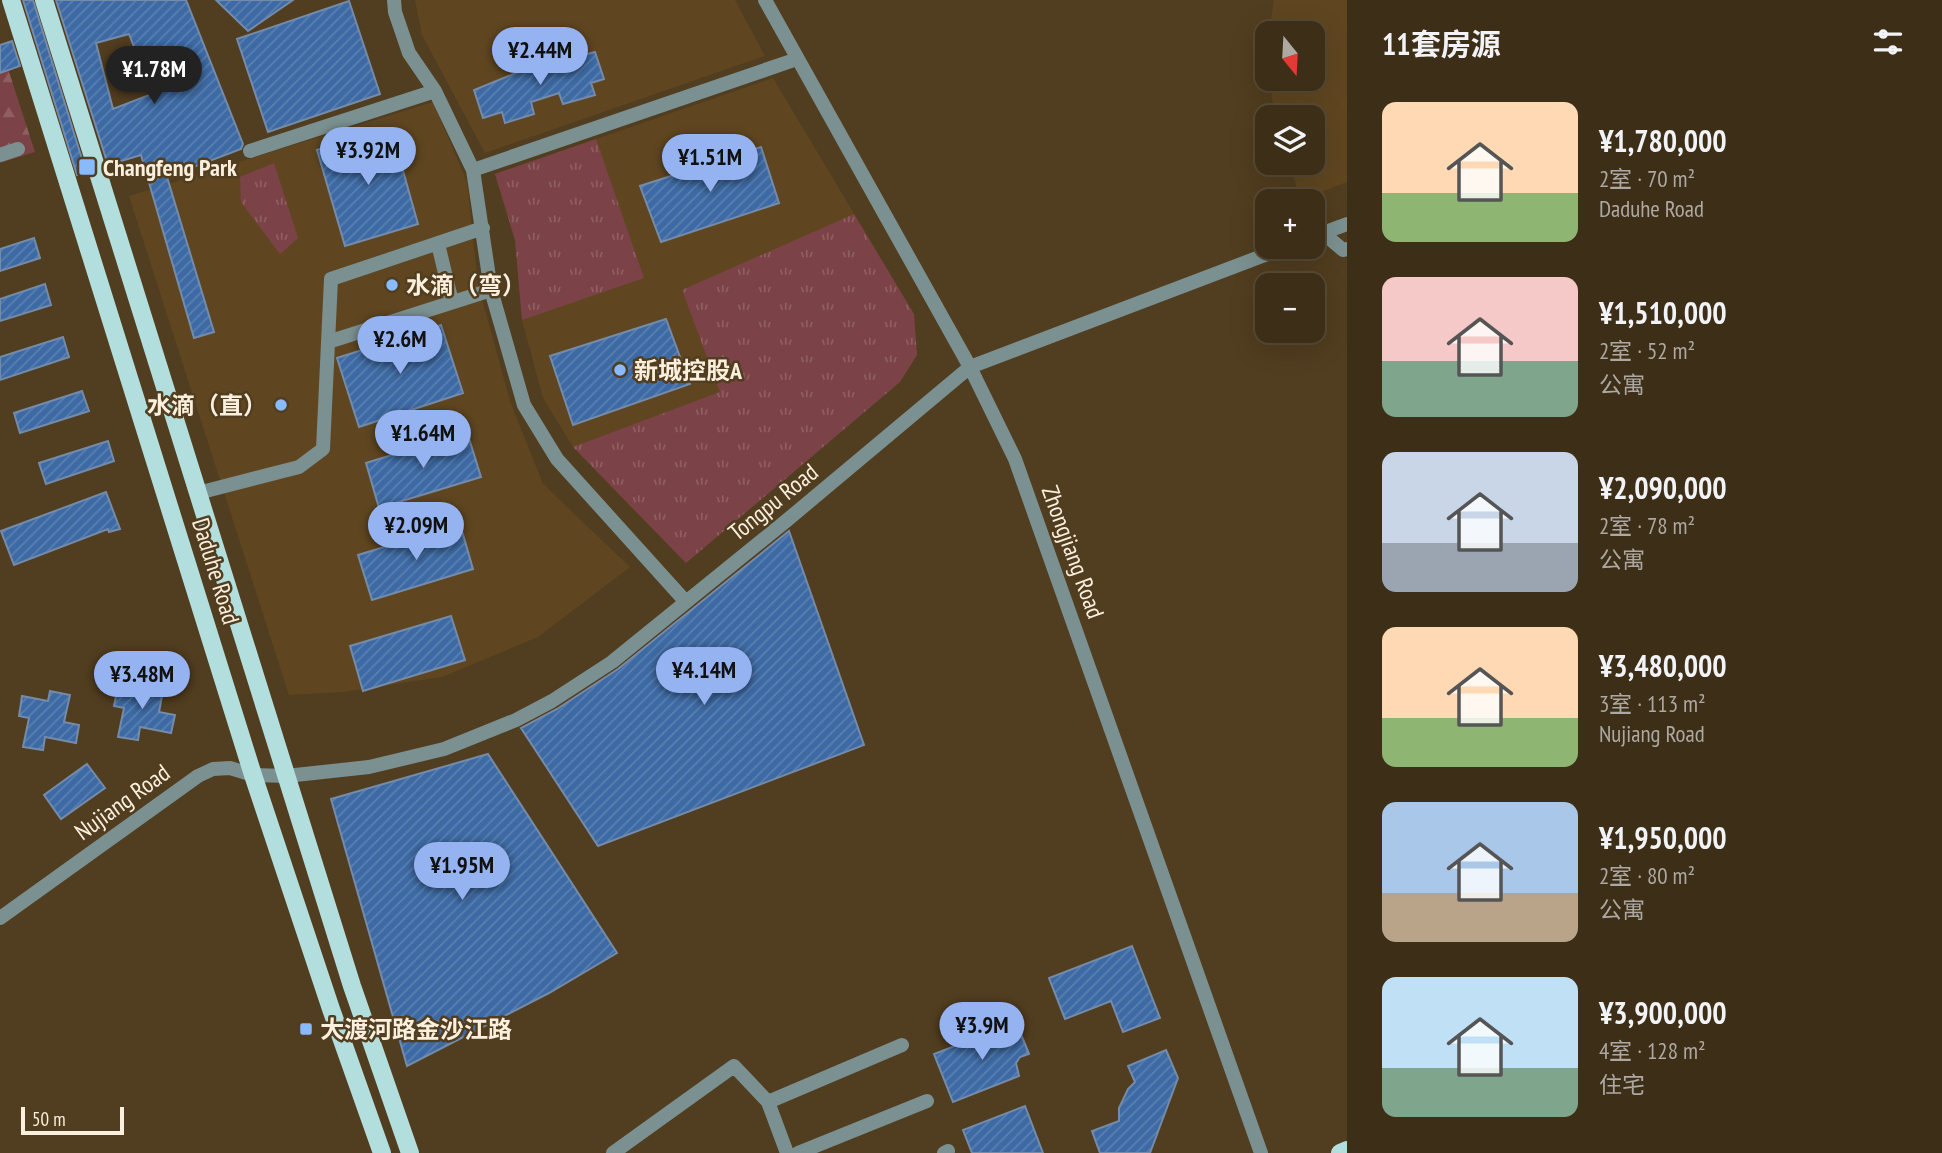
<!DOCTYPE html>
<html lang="zh">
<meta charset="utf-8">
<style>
body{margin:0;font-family:"PT Sans Narrow","Noto Sans SC",sans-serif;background:#443620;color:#f1f3f6;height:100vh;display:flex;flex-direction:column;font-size:26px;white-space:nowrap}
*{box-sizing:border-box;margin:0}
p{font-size:23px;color:#ada8a1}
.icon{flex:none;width:38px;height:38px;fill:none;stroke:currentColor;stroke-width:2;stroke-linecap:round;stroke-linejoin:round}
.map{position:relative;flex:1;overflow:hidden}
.sheet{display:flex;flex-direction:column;background:#3d2e17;width:595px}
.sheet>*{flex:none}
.needle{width:46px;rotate:162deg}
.fabs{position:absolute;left:1255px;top:21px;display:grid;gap:14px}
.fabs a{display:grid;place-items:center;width:70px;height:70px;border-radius:14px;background:#3d2e17;box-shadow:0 7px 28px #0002,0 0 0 2px #564a36;font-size:35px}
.scale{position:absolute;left:21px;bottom:18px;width:103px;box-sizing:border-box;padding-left:7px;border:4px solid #fbefdd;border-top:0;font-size:19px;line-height:24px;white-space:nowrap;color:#fbefdd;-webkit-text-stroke:5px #513d1f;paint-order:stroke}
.price{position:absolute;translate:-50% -60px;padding:0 16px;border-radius:24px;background:#95b2f1;color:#111;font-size:23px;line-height:46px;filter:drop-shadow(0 2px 4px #0008)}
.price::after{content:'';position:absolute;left:50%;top:42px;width:21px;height:16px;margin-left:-10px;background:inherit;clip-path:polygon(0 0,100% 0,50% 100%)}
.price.on{background:#222;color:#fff}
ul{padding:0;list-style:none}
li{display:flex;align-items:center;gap:21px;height:175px;padding:0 35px}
li span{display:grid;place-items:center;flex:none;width:196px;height:140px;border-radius:14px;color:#555}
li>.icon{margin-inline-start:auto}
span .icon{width:84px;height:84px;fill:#fffc;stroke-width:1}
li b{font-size:30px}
h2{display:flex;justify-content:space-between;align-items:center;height:84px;padding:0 35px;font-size:30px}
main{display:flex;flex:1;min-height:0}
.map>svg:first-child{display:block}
.built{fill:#5f4620}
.grass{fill:url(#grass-tufts)}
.forest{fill:url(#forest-firs)}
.building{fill:url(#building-hatch);stroke:#748ba9;stroke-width:2;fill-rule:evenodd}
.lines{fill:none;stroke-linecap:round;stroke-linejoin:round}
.minor{stroke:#7b9090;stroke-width:14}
.major{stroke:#b2dedd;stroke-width:18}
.poi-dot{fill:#89bafc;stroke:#513d1f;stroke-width:2.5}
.labels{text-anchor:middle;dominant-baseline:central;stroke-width:5;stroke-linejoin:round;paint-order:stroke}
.poi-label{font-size:24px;font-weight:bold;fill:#fbefdd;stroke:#513d1f;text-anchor:start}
.street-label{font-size:24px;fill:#fbefdd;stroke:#513d1f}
</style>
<main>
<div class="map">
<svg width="1347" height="1153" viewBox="0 0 1347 1153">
<defs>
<pattern id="grass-tufts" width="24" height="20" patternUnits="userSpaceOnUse" patternTransform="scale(1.75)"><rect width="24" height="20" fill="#7b4247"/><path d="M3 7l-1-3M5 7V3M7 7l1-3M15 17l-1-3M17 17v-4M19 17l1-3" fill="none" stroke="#8f5e61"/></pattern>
<pattern id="forest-firs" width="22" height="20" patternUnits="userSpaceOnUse" patternTransform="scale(1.75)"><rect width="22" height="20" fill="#7b4247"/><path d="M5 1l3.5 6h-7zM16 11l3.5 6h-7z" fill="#8f5e61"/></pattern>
<pattern id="building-hatch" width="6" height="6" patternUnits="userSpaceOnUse" patternTransform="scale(1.75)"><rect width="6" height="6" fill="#3d6aa4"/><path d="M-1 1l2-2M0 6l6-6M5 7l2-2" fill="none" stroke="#5a80b0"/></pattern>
</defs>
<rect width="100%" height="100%" fill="#513d1f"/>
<path class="built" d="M415,0H735L765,56L485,153L422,35Z
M1274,0H1347V182L1300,200L1290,163H1312V117H1277L1272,99L1271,79H1312V33H1269Z
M773,78L914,314L917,355L900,382L686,563L573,447L543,398L522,320L515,240L495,174Z
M433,102L467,182L478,285L511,404L543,484L630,567L538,637L442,677L343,692L289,695L129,196Z"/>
<path class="grass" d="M596,139L644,278L522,320L515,240L495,174Z
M274,163L298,238L280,254L241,202L240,177Z
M854,214L914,314L917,355L900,382L686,563L573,447L720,392L682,290Z"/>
<path class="forest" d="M0,44L35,152L0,163Z"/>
<path class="building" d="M23,0H33L86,172L77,175Z
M56,0H186L243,144L241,149L167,177L214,332L194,338L141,155L108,165ZM129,34L152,94L113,109L96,43Z
M216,0H293L248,31Z
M349,1L380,94L268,132L237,39Z
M12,41L20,66L0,73V45Z
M595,52L604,79L591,83L595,95L563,104L559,93L531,102L534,114L505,123L502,112L483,118L474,90L521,71Z
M391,128L418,224L345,246L317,150Z
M761,147L779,203L661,242L640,186Z
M34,238L40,258L0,271V249Z
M45,284L51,305L0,321V299Z
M666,319L690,384L573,425L550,356Z
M441,325L463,393L359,427L337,358Z
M63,337L69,357L0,380V357Z
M82,391L89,411L20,433L14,413Z
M467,432L481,477L379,508L366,463Z
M108,441L114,461L46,484L39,463Z
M106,492L120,529L109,532L108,529L14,565L1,531Z
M460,524L473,569L372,600L358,555Z
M789,531L864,745L598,846L521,728L557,709L618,669Z
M451,616L465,660L363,691L350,646Z
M145,682L164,685L159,712L175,715L171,733L140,727L138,740L118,737L124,708L114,706L118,686L143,691Z
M50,691L70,695L64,722L79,725L76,743L45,737L43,750L23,747L29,718L19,716L22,696L48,701Z
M488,754L617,953L549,993L407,1066L331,799Z
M87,764L105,788L61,819L44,795Z
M1132,946L1160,1018L1123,1032L1111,1001L1065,1019L1049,978Z
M1016,1022L1029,1054L1020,1057L1016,1063L1019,1076L953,1102L934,1054Z
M1166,1050L1178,1078L1150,1153H1100L1092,1131L1119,1121V1108L1128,1089L1135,1082L1128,1066Z
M1025,1106L1043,1153H972L963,1130Z"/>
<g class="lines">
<path class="minor" d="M394,0L395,12L409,53L435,91L473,170L491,290L524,405L557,459L686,602
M765,0L970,367L1015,459L1261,1153
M250,151L435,91
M0,155L18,149
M473,170L797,59
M1323,233L1343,250L1347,249
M1312,237L1347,224
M438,244L452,302
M328,342L491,290
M198,493L299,467L323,449L331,279L483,228
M0,918L198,776L213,769L230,768L253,775L286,776L369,767L444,749L516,720L552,701L612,662L786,521L970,367L1286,247
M768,1102L902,1045
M613,1153L734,1066L768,1102L787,1153
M798,1153L927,1101
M944,1153L948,1151"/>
<path class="major" d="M11,0L253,775L331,1009L382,1153
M44,0L352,986L410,1153
M1340,1153L1347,1150"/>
</g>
<g class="poi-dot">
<rect x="78" y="158" width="18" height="18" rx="3.5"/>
<circle cx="392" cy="285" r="7"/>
<circle cx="620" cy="370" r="7"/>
<circle cx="281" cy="405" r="7"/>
<rect x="299" y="1022" width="14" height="14" rx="3.5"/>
</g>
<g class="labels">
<g class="poi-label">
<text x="103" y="167">Changfeng Park</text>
<text x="406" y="285">水滴（弯）</text>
<text x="634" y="370">新城控股A</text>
<text x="267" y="405" text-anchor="end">水滴（直）</text>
<text x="320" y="1029">大渡河路金沙江路</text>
</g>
<g class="street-label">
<text transform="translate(773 502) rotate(-39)">Tongpu Road</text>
<text transform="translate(1073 552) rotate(70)">Zhongjiang Road</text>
<text transform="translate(216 571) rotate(73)">Daduhe Road</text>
<text transform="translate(122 802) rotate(-36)">Nujiang Road</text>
</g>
</g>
</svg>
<div class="fabs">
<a><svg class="needle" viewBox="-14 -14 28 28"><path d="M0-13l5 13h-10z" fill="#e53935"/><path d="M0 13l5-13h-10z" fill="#ada8a1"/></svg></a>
<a><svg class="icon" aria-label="layers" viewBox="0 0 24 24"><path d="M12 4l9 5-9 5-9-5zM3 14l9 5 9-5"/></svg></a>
<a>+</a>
<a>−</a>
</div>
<div class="scale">50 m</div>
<b class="price" style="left:540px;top:87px">¥2.44M</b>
<b class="price on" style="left:154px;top:106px">¥1.78M</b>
<b class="price" style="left:368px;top:187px">¥3.92M</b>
<b class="price" style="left:710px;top:194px">¥1.51M</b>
<b class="price" style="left:400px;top:376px">¥2.6M</b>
<b class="price" style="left:423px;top:470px">¥1.64M</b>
<b class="price" style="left:416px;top:562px">¥2.09M</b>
<b class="price" style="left:704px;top:707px">¥4.14M</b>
<b class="price" style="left:142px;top:711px">¥3.48M</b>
<b class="price" style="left:462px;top:902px">¥1.95M</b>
<b class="price" style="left:982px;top:1062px">¥3.9M</b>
</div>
<section class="sheet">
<h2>11套房源<svg class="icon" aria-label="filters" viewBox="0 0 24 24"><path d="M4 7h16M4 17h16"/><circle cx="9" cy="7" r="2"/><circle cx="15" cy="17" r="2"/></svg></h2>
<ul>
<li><span style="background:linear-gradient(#ffd9b3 65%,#8fb573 0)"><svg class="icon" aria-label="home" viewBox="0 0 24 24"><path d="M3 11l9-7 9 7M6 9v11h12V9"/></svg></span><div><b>¥1,780,000</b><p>2室 · 70 m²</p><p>Daduhe Road</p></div></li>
<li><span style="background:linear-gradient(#f6c9c9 60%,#7fa58c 0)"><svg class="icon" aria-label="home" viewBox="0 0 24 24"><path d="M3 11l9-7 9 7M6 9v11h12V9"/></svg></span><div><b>¥1,510,000</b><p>2室 · 52 m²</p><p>公寓</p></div></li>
<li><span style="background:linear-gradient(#c9d6e8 65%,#9aa5b1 0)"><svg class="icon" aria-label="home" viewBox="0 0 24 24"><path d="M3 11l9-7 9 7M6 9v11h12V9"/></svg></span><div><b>¥2,090,000</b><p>2室 · 78 m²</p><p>公寓</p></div></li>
<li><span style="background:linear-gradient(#ffd9b3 65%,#8fb573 0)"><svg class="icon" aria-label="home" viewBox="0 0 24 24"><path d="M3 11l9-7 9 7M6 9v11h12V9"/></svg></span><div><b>¥3,480,000</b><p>3室 · 113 m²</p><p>Nujiang Road</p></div></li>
<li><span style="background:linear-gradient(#a9c7e8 65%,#b9a48a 0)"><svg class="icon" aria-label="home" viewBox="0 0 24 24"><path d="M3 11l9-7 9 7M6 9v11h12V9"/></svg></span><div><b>¥1,950,000</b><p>2室 · 80 m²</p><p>公寓</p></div></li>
<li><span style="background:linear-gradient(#bfe0f5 65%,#7fa58c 0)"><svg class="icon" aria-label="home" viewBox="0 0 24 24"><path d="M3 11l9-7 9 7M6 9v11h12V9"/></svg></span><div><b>¥3,900,000</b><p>4室 · 128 m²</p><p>住宅</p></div></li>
</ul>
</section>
</main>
